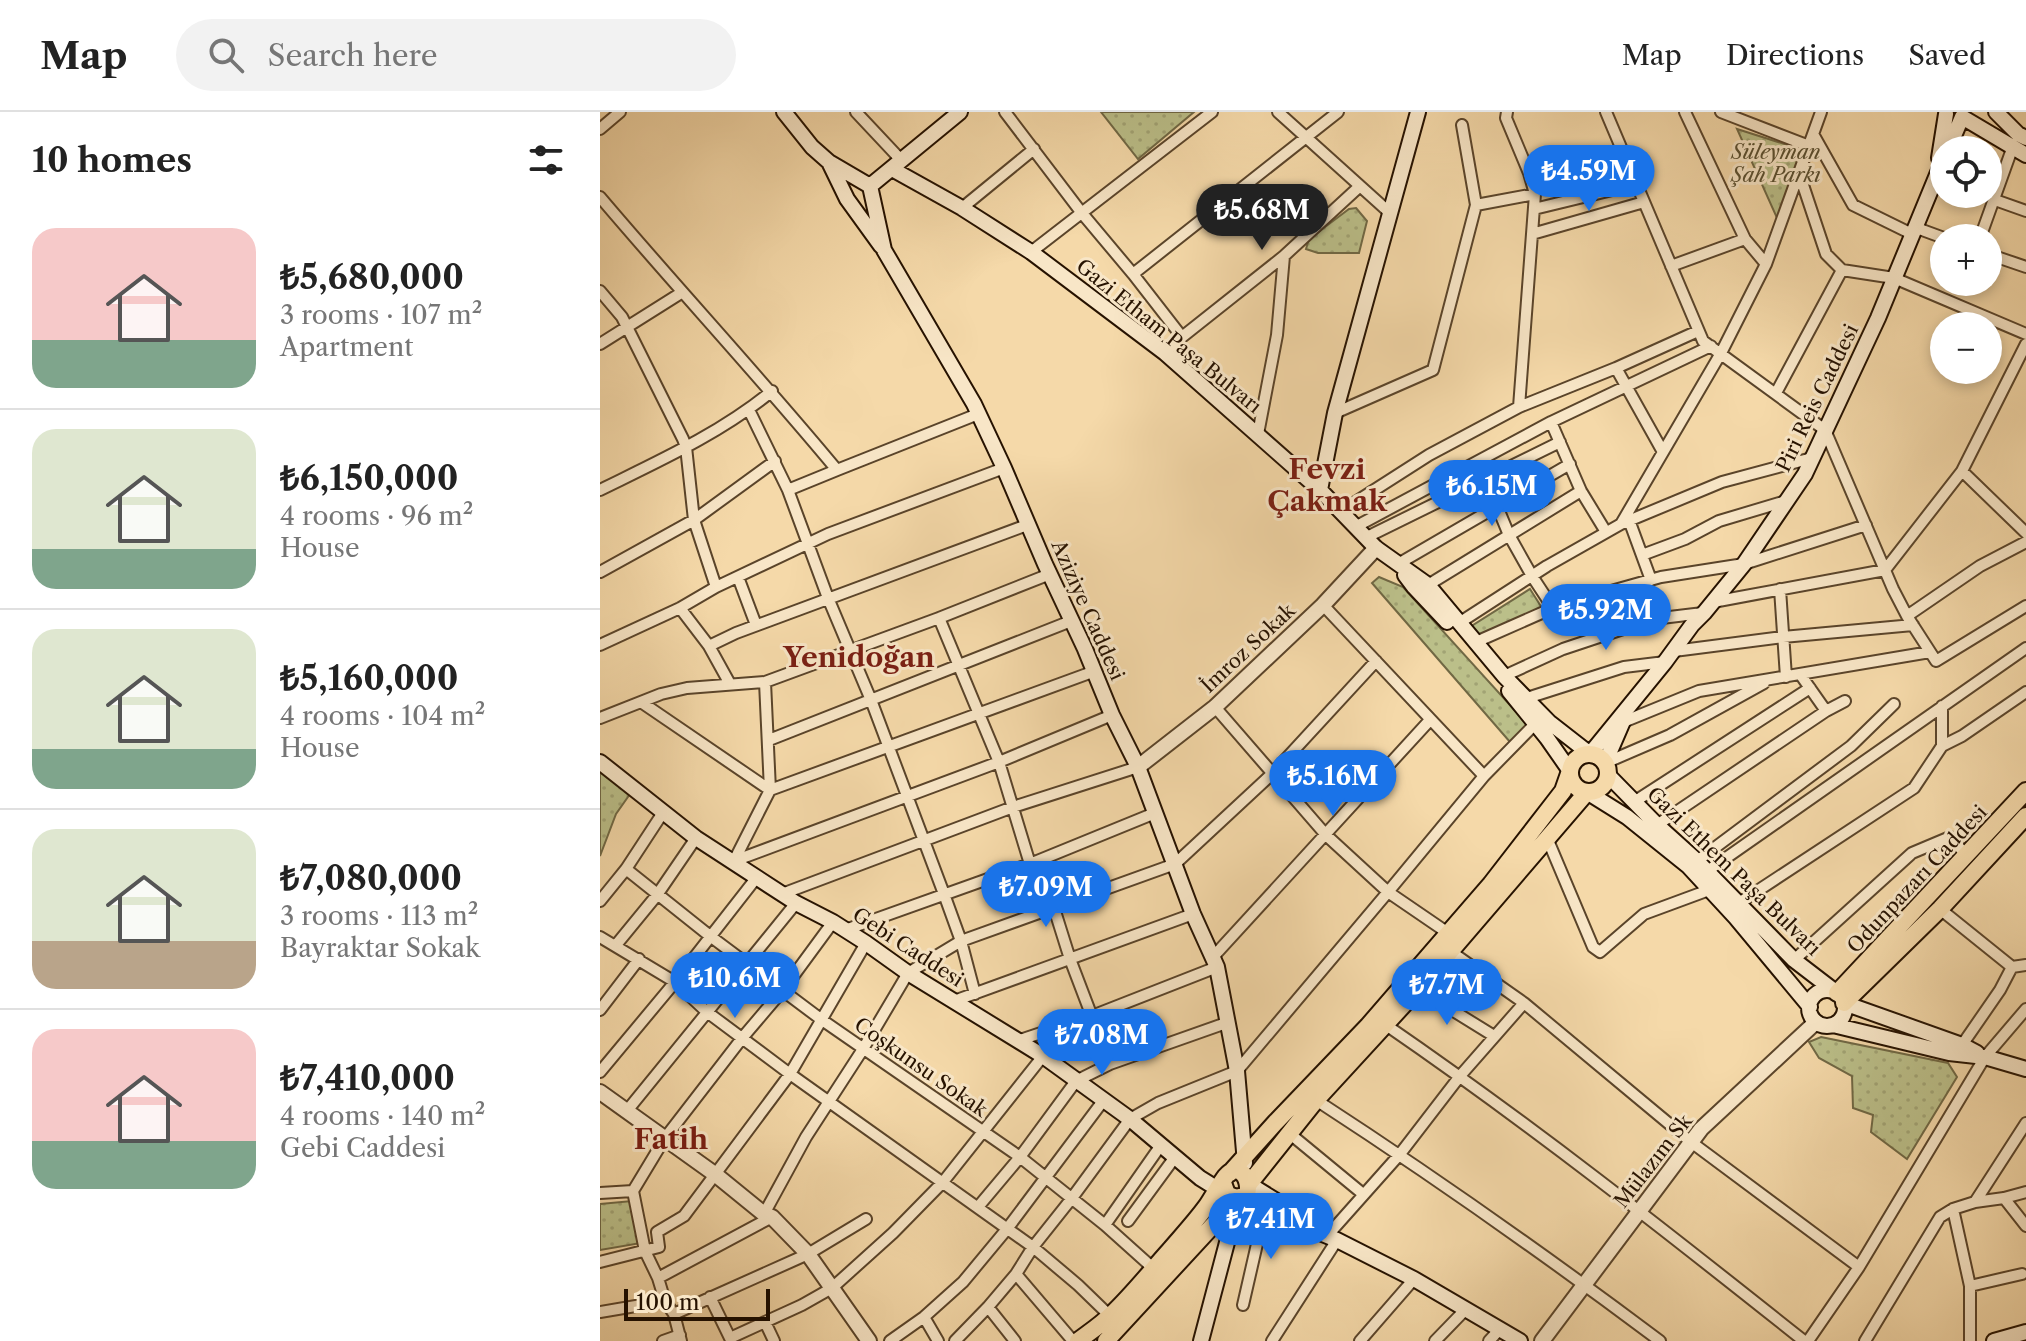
<!DOCTYPE html>
<meta charset="utf-8">
<style>
body{margin:0;font-family:"Libre Caslon Text",serif;background:#f2f2f2;color:#222;height:100vh;display:flex;flex-direction:column;font-size:30px;white-space:nowrap}
*{box-sizing:border-box;margin:0}
p{font-size:26px;color:#767676}
.icon{flex:none;width:44px;height:44px;fill:none;stroke:currentColor;stroke-width:2;stroke-linecap:round;stroke-linejoin:round}
.map{position:relative;flex:1;overflow:hidden}
.side{display:flex;flex-direction:column;background:#fff;width:600px}
.side>*{flex:none}
.fabs{position:absolute;left:1330px;top:24px;display:grid;gap:16px}
.fabs a{display:grid;place-items:center;width:72px;height:72px;border-radius:50%;background:#fff;box-shadow:0 4px 12px #0003;font-size:40px}
.scale{position:absolute;left:24px;bottom:20px;width:146px;box-sizing:border-box;padding-left:8px;border:4px solid #261200;border-top:0;font-size:22px;line-height:28px;white-space:nowrap;color:#261200;-webkit-text-stroke:6px #f8e6c7;paint-order:stroke}
.price{position:absolute;translate:-50% -68px;padding:0 18px;border-radius:28px;background:#1a73e8;color:#fff;font-size:26px;line-height:52px;filter:drop-shadow(0 2px 4px #0008)}
.price::after{content:'';position:absolute;left:50%;top:48px;width:24px;height:18px;margin-left:-12px;background:inherit;clip-path:polygon(0 0,100% 0,50% 100%)}
.price.active{background:#222;color:#fff}
ul{padding:0;list-style:none}
li{display:flex;align-items:center;gap:24px;height:200px;padding:0 32px}
li+li{border-top:2px solid #e0e0e0}
li span{display:grid;place-items:center;flex:none;width:224px;height:160px;border-radius:24px;color:#555}
li>.icon{margin-inline-start:auto}
span .icon{width:96px;height:96px;fill:#fffc;stroke-width:1}
li b{font-size:34px}
h2{display:flex;justify-content:space-between;align-items:center;height:96px;padding:0 32px;font-size:34px}
header{display:flex;align-items:center;gap:48px;box-sizing:border-box;height:112px;padding:0 40px;background:#fff;border-bottom:2px solid #e0e0e0}
header strong{font-size:38px}
nav{display:flex;gap:44px;margin-inline-start:auto;font-size:28px}
.search{width:560px;height:72px;background:#f2f2f2;display:flex;align-items:center;gap:20px;box-sizing:border-box;padding:0 28px;border-radius:44px;color:#767676;font-size:30px}
main{display:flex;flex:1;min-height:0}
.map>svg:first-child{display:block}
.green{fill:url(#green-dots);stroke:#706844;stroke-width:2}
.lines{fill:none;stroke-linecap:round;stroke-linejoin:round}
.minor-casing{stroke:#5a442a;stroke-width:14}
.tertiary-casing{stroke:#5a442a;stroke-width:18}
.secondary-casing{stroke:#261200;stroke-width:18}
.primary-casing{stroke:#261200;stroke-width:20}
.minor{stroke:#f8e6c7;stroke-width:10}
.tertiary{stroke:#f8e6c7;stroke-width:14}
.secondary{stroke:#f8e6c7;stroke-width:14}
.primary{stroke:#f5d9a9;stroke-width:16}
.labels{text-anchor:middle;dominant-baseline:central;stroke-width:6;stroke-linejoin:round;paint-order:stroke}
.park-label{font-size:20px;font-style:italic;fill:#5a4f30;stroke:#f8e6c7}
.street-label{font-size:20px;fill:#261200;stroke:#f8e6c7}
.district-label{font-size:28px;font-weight:bold;fill:#7a1f14;stroke:#f8e6c7}
</style>
<header>
<strong>Map</strong>
<div class="search"><svg class="icon" aria-label="search" viewBox="0 0 24 24"><circle cx="10" cy="10" r="6"/><path d="M15 15l6 6"/></svg>Search here</div>
<nav><a>Map</a><a>Directions</a><a>Saved</a></nav>
</header>
<main>
<section class="side">
<h2>10 homes<svg class="icon" aria-label="filters" viewBox="0 0 24 24"><path d="M4 7h16M4 17h16"/><circle cx="9" cy="7" r="2"/><circle cx="15" cy="17" r="2"/></svg></h2>
<ul>
<li><span style="background:linear-gradient(#f6c9c9 70%,#7fa58c 0)"><svg class="icon" aria-label="home" viewBox="0 0 24 24"><path d="M3 11l9-7 9 7M6 9v11h12V9"/></svg></span><div><b>₺5,680,000</b><p>3 rooms · 107 m²</p><p>Apartment</p></div></li>
<li><span style="background:linear-gradient(#dfe7d0 75%,#7fa58c 0)"><svg class="icon" aria-label="home" viewBox="0 0 24 24"><path d="M3 11l9-7 9 7M6 9v11h12V9"/></svg></span><div><b>₺6,150,000</b><p>4 rooms · 96 m²</p><p>House</p></div></li>
<li><span style="background:linear-gradient(#dfe7d0 75%,#7fa58c 0)"><svg class="icon" aria-label="home" viewBox="0 0 24 24"><path d="M3 11l9-7 9 7M6 9v11h12V9"/></svg></span><div><b>₺5,160,000</b><p>4 rooms · 104 m²</p><p>House</p></div></li>
<li><span style="background:linear-gradient(#dfe7d0 70%,#b9a48a 0)"><svg class="icon" aria-label="home" viewBox="0 0 24 24"><path d="M3 11l9-7 9 7M6 9v11h12V9"/></svg></span><div><b>₺7,080,000</b><p>3 rooms · 113 m²</p><p>Bayraktar Sokak</p></div></li>
<li><span style="background:linear-gradient(#f6c9c9 70%,#7fa58c 0)"><svg class="icon" aria-label="home" viewBox="0 0 24 24"><path d="M3 11l9-7 9 7M6 9v11h12V9"/></svg></span><div><b>₺7,410,000</b><p>4 rooms · 140 m²</p><p>Gebi Caddesi</p></div></li>
</ul>
</section>
<div class="map">
<svg width="1426" height="1229" viewBox="0 0 1426 1229">
<defs>
<pattern id="green-dots" width="8" height="8" patternUnits="userSpaceOnUse" patternTransform="scale(2)"><rect width="8" height="8" fill="#bbbf89"/><path d="M2 2h.1M6 6h.1" fill="none" stroke="#a1a374" stroke-width="1.8" stroke-linecap="round"/></pattern>
</defs>
<rect width="100%" height="100%" fill="#f5d9a9"/>
<filter id="stains"><feTurbulence type="fractalNoise" baseFrequency=".0025" numOctaves="4"/><feColorMatrix values="0 0 0 0 .2 0 0 0 0 .09 0 0 0 0 .02 0 0 0 .5 -.17"/></filter>
<radialGradient id="worn" r=".72"><stop offset=".6" stop-color="#630" stop-opacity="0"/><stop offset="1" stop-color="#630" stop-opacity=".3"/></radialGradient>
<path class="green" d="M501,0H594L538,47Z
M1137,17L1197,36L1201,43L1177,106Z
M756,96L767,109L759,141H718L706,137L709,127L749,97Z
M779,465L803,475L928,613L910,630L772,471Z
M930,477L942,496L878,524L870,515Z
M0,660L30,682L16,702L0,744Z
M1221,925L1348,951L1357,965L1307,1047L1271,1020L1273,1003L1253,996L1252,964L1219,946L1209,930Z
M32,1089L41,1131L0,1138V1092Z"/>
<g class="lines">
<g class="minor-casing">
<path id="minor" d="M256,0L302,49
M405,0L481,100L533,162L582,225
M678,0L790,101
M907,0L906,6L929,61L935,82L919,295
M1006,0L1103,229L1225,318L1293,477L1307,504L1336,549L1426,494
M1085,0L1145,127L1166,152
M1121,0L1209,34
M0,17L20,0
M1213,22L1253,93L1312,122
M1199,61L1226,142L1242,158L1294,166L1426,222
M0,85C78,177 160,265 237,358L378,302
M1395,88L1426,99
M876,93L935,82
M362,96L434,37
M934,97L1037,72
M1314,115L1344,126
M932,122L1044,90
M1380,126L1412,37
M431,140L612,0
M1388,142L1426,155
M1071,154L1145,127
M533,162L738,0
M0,179L22,205L83,327L86,335L94,408L116,475
M0,232L81,181
M565,241L582,225L684,144L760,74
M1016,256L1063,340
M1176,281L1242,158
M149,298L188,378L228,486L271,588L344,782L361,829L375,882
M735,301L833,258L876,93L862,13
M951,310L981,379L1006,420
M658,322L677,223L684,144
M1362,359L1426,421
M880,367L897,394L909,423L932,464L953,496
M0,378C59,349 121,321 172,279
M188,378L237,358
M740,400L829,343L919,295L1016,256L1098,219
M1029,408L1051,468
M1021,412L1121,241L1166,152L1221,0
M757,414L951,310L1111,234
M767,425L960,330
M1042,443L1085,427L1119,409L1186,389
M798,452L970,352
M0,460L94,408L175,349
M138,465L156,513
M828,473L981,379
M1180,477L1186,565
M1113,490L1285,458L1362,359L1426,232
M723,493L884,664
M80,496L109,534L136,521L427,413
M1307,504L1380,454L1426,430
M339,506L399,650L430,752L454,796L470,847L510,952
M859,511L947,454L1021,412L1122,370L1212,346
M876,530L953,496L997,483L1061,465L1144,452L1266,413
M0,533L80,496L116,475L228,422L404,356
M109,534L130,572
M1074,539L1183,525L1313,513
M904,564L963,537L1053,507L1103,501
M927,586L1024,555L1065,550
M41,590L170,678L495,559
M1342,594V634
M615,595L726,723L788,780L848,821
M1226,599L1245,589
M0,606L61,582L87,576L165,570L339,506L450,462
M1023,610L1099,579L1330,540
M169,628L471,509
M1005,651L1070,623L1164,571
M1034,690L1210,576
M1057,713L1226,599L1200,562
M947,726L993,835L1000,840L1044,802L1109,778
M134,749L399,650L512,603
M134,749L170,678L165,570
M1097,749L1251,634L1294,592
M26,757L110,824L222,908L420,1045L505,1113L554,1157
M1106,760L1426,536
M182,782L413,695L538,655
M0,789L26,757L64,699
M1139,791L1314,676L1342,634L1362,624L1426,580
M1340,797L1412,855L1426,853
M245,818L430,752L555,701
M0,825L75,870L107,900L190,962L433,1135L478,1173L510,1204
M16,833L57,783L96,726
M850,839L924,891L1091,1030L1259,1155
M613,845L830,608
M1194,848L1312,741L1350,725L1367,744
M818,877L894,924
M354,889L593,802
M0,898L39,847
M786,913C930,1012 1067,1120 1204,1229
M417,929L492,904L617,855
M1362,933L1400,878L1412,855
M0,960L75,870L157,765
M716,988C833,1064 948,1145 1060,1229
M26,1000L196,791
M689,1021L763,1082
M0,1081L33,1079
M1404,1086L1426,1114
M1375,1090L1404,1086L1426,1080
M378,1095L420,1045L476,969L510,952L629,910
M1353,1097L1370,1174V1229
M164,1102L206,1025L263,937L308,861L361,829L575,752L672,662L776,549
M528,1109L575,1045
M505,1113L561,1033
M727,1124L800,1042L860,964L924,891
M0,1150L59,1135L57,1120L84,1104L190,962L266,831
M416,1162L473,1229
M58,1166L172,1105
M1370,1174L1422,1162
M110,1185L130,1226L202,1193L232,1176L293,1121L343,1070L443,944
M643,1193L665,1097
M388,1195L415,1229
M0,1200L65,1189
M74,1202L208,1142L266,1107
M324,1205L338,1229
M165,1210L174,1229
M63,1229L80,1223
M81,1229L74,1202L65,1189L58,1166L45,1139L33,1079L65,1026L143,925L183,878L233,810
M290,1229L324,1205L363,1170L407,1117L503,989
M355,1229L388,1195L416,1162L433,1135L472,1086L530,1007L558,991L637,959L788,780L884,664L936,611
M672,1229L737,1128
M760,1229L814,1167
M835,1229L866,1197
M889,1229L900,1217
M1208,1229L1259,1155L1385,945L1426,897
M1265,1229L1340,1105L1353,1097L1375,1090L1426,1011"/>
</g>
<g class="tertiary-casing">
<path id="tertiary" d="M538,655L615,595L723,493L776,436
M0,980L116,1063L164,1102L172,1105L208,1142L269,1229
M942,1229L1101,1017L1216,910"/>
</g>
<g class="secondary-casing">
<path id="secondary" d="M184,0L212,35L229,50L270,74L284,138L374,292L404,356L445,452L485,537L512,603L538,655L593,802L617,855L637,959L645,1051
M1396,0L1418,22L1426,26
M1348,38L1362,5L1426,43
M1339,46L1346,2
M229,50L247,87L281,134
M292,57L362,96L431,140L565,241L720,378L776,436L828,473L904,564L949,610L990,642L1065,550L1092,513L1104,501L1144,452L1205,362L1278,206L1344,46
M270,74L360,0
M720,378L735,301L818,0
M805,463L814,475L847,510
M909,579L947,626L970,659
M0,650L96,726L196,791L233,810L266,831L308,861L443,944L530,1007L600,1066L624,1081
M1005,651L1024,607
M1008,663L1057,713L1097,749L1194,848L1237,881
M987,680L1027,705L1088,754L1136,806L1210,895
M1209 896a18 18 0 1 1 36 0a18 18 0 1 1-36 0Z
M1244,891L1362,933L1377,941
M1233,913L1349,941L1385,945L1426,957
M649,1072L696,1101L703,1114
M601,1229L639,1085L692,1112L703,1114L737,1128L814,1167L920,1229
M1394,1229L1426,1220"/>
</g>
<g class="primary-casing">
<path id="primary" d="M970 661a19 19 0 1 1 38 0a19 19 0 1 1-38 0Z
M1237,881L1426,679
M1244,891L1340,797L1426,704
M630,1061L675,1011L768,914L891,772L963,679L970,659
M649,1072L716,988L818,877L987,680
M478,1229C490,1220 502,1212 512,1202C533,1182 551,1159 570,1138C582,1124 595,1110 606,1095C613,1085 619,1073 626,1064C647,1040 662,1101 627,1082L623,1071
M506,1229L639,1085"/>
</g>
<use href="#minor" class="minor"/>
<use href="#tertiary" class="tertiary"/>
<use href="#secondary" class="secondary"/>
<use href="#primary" class="primary"/>
</g>
<g class="labels">
<g class="park-label">
<text x="1176" y="40">Süleyman<tspan x="1176" dy="23">Şah Parkı</tspan></text>
</g>
<g class="street-label">
<text transform="translate(569 224) rotate(39)">Gazi Etham Paşa Bulvarı</text>
<text transform="translate(1217 286) rotate(-64)">Piri Reis Caddesi</text>
<text transform="translate(488 498) rotate(66)">Aziziye Caddesi</text>
<text transform="translate(648 536) rotate(-43)">İmroz Sokak</text>
<text transform="translate(1134 759) rotate(44)">Gazi Ethem Paşa Bulvarı</text>
<text transform="translate(1317 767) rotate(-47)">Odunpazarı Caddesi</text>
<text transform="translate(308 835) rotate(33)">Gebi Caddesi</text>
<text transform="translate(321 955) rotate(35)">Coşkunsu Sokak</text>
<text transform="translate(1053 1049) rotate(-52)">Mülazım Sk</text>
</g>
<g class="district-label">
<text x="727" y="357">Fevzi<tspan x="727" dy="32">Çakmak</tspan></text>
<text x="259" y="545">Yenidoğan</text>
<text x="71" y="1027">Fatih</text>
</g>
</g>
<rect width="100%" height="100%" filter="url(#stains)"/>
<rect width="100%" height="100%" fill="url(#worn)"/>
</svg>
<div class="fabs">
<a><svg class="icon" aria-label="locate" viewBox="0 0 24 24"><circle cx="12" cy="12" r="6"/><path d="M12 2v4M12 18v4M2 12h4M18 12h4"/></svg></a>
<a>+</a>
<a>−</a>
</div>
<div class="scale">100 m</div>
<b class="price" style="left:989px;top:101px">₺4.59M</b>
<b class="price active" style="left:662px;top:140px">₺5.68M</b>
<b class="price" style="left:892px;top:416px">₺6.15M</b>
<b class="price" style="left:1006px;top:540px">₺5.92M</b>
<b class="price" style="left:733px;top:706px">₺5.16M</b>
<b class="price" style="left:446px;top:817px">₺7.09M</b>
<b class="price" style="left:135px;top:908px">₺10.6M</b>
<b class="price" style="left:847px;top:915px">₺7.7M</b>
<b class="price" style="left:502px;top:965px">₺7.08M</b>
<b class="price" style="left:671px;top:1149px">₺7.41M</b>
</div>
</main>
